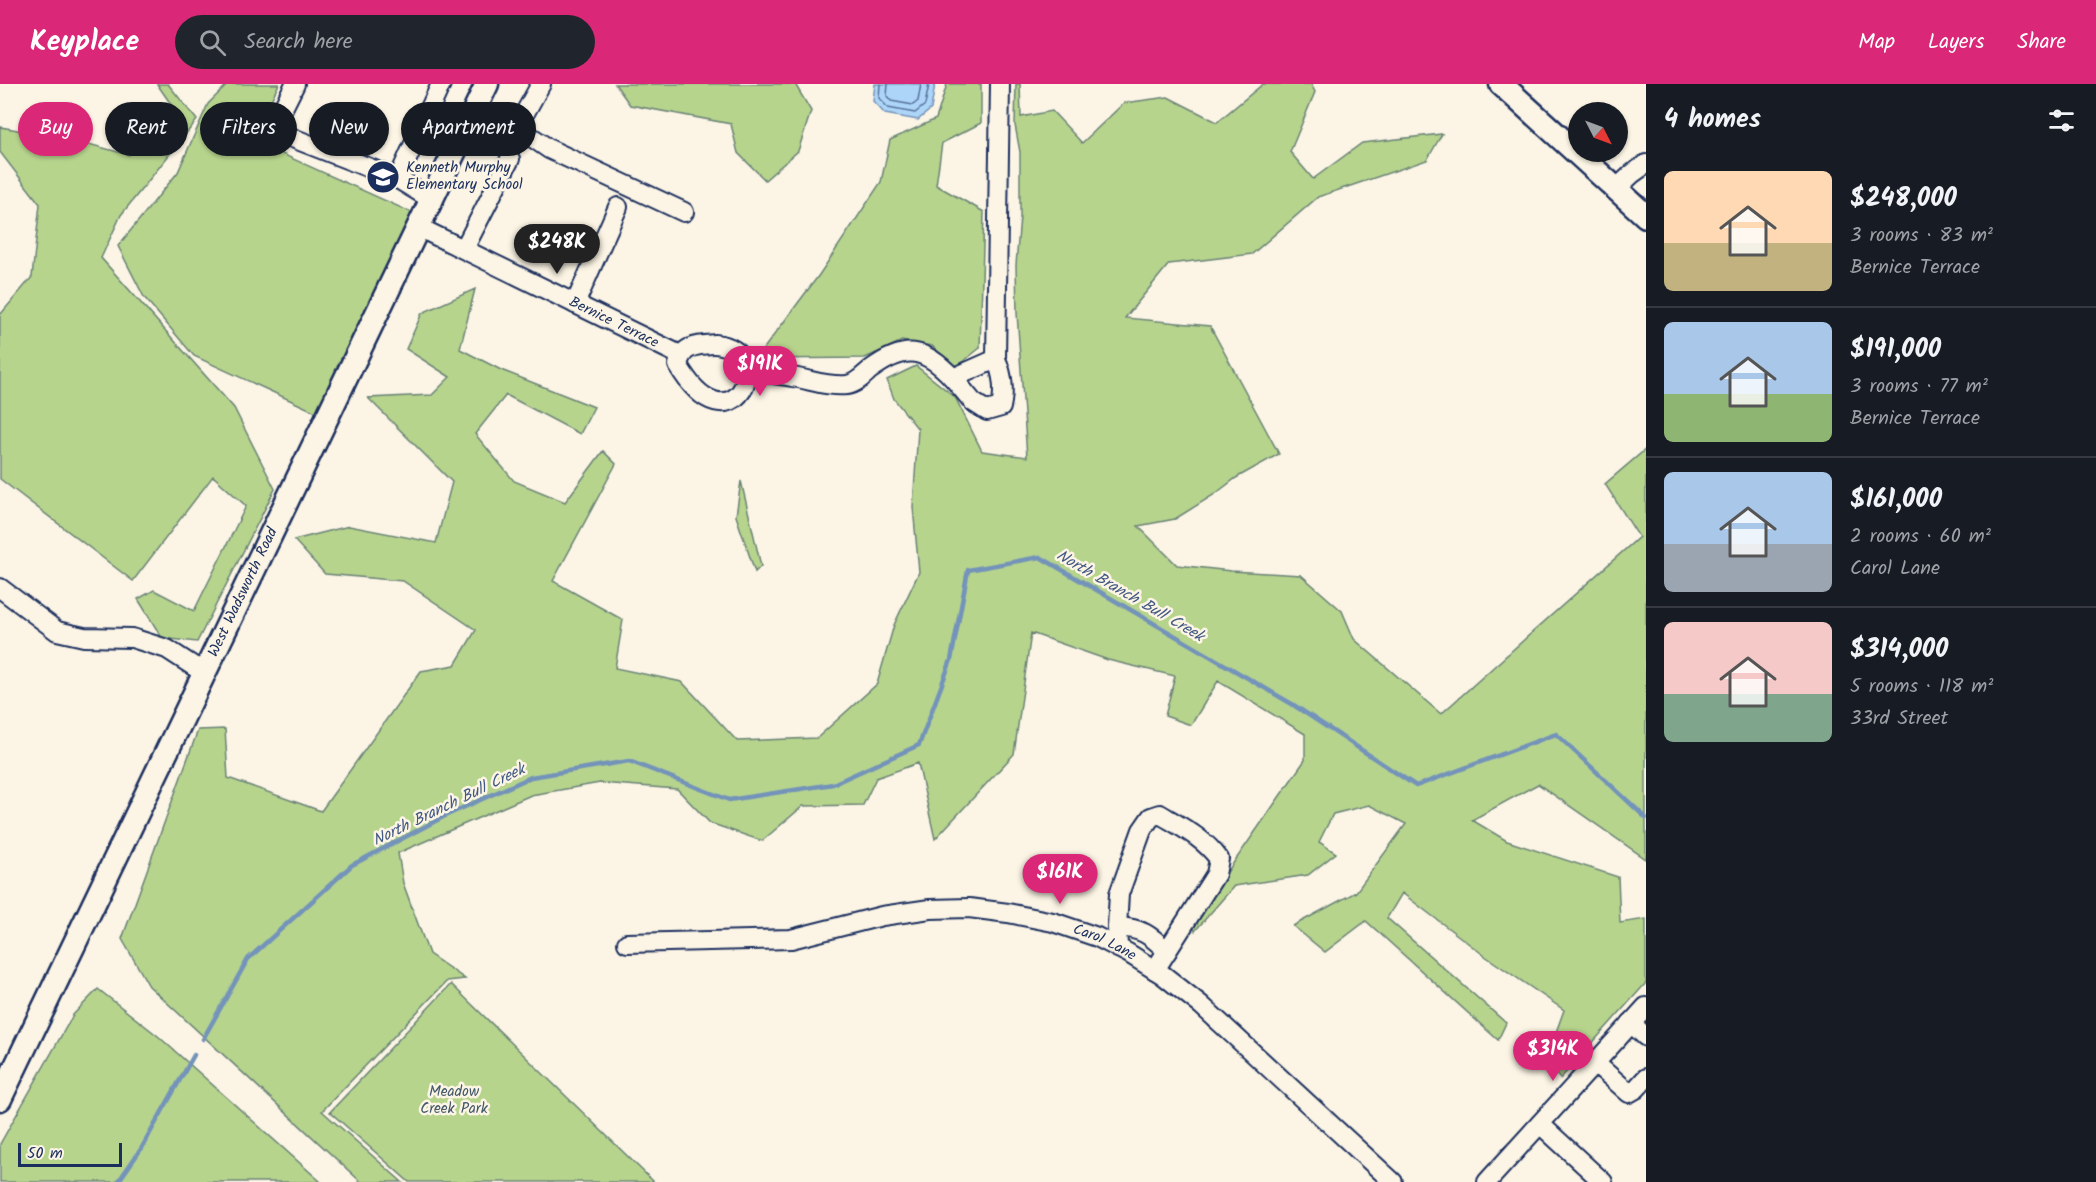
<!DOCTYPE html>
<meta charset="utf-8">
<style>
body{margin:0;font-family:Kalam,sans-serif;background:#20242c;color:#f1f3f6;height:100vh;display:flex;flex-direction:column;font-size:22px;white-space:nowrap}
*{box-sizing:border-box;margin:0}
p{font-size:20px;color:#9ea1a6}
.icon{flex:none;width:33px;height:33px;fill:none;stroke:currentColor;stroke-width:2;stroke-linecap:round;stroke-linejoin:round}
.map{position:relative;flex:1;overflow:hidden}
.details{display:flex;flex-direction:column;background:#171b24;width:450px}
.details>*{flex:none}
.guide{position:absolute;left:18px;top:18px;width:570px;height:54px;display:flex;gap:12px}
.needle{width:39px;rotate:132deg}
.buttons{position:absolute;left:1568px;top:18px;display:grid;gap:12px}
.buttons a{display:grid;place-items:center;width:60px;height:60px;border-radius:50%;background:#171b24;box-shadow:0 2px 4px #0004;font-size:30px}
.scale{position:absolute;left:18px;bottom:15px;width:104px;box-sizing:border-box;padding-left:6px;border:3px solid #1b2f5e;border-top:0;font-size:16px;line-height:21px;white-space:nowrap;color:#1b2f5e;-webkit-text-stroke:4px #fcf5e5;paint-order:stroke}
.price{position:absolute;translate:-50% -51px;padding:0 14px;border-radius:21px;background:#db2777;color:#fff;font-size:20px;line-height:39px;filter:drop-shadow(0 2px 3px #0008)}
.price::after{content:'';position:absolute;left:50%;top:36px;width:18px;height:14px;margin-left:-9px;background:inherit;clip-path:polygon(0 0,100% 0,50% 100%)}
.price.selected{background:#222;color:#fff}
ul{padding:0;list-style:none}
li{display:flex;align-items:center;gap:18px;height:150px;padding:0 18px}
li+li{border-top:2px solid #363941}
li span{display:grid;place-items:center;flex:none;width:168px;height:120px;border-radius:9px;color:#555}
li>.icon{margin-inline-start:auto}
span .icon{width:72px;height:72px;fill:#fffc;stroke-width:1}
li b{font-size:26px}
h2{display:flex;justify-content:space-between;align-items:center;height:72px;padding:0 18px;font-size:26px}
.chip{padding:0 21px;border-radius:27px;background:#171b24;box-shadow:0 2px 4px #0004;font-size:21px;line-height:54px}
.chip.selected{background:#db2777;color:#fff}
header{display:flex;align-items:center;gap:36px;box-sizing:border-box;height:84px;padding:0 30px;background:#db2777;color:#fff}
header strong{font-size:28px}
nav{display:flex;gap:33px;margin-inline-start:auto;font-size:21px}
.search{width:420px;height:54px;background:#20242c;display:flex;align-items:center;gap:15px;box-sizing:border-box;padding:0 21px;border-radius:33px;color:#9ea1a6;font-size:22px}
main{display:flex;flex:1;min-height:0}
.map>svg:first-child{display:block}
.green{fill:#b7d48d;stroke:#698276;stroke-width:1.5}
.water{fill:#add5f7;stroke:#7393ba;stroke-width:1.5}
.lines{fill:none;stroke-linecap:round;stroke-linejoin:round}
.shore{stroke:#55719b;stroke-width:1.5}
.stream{stroke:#7393ba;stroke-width:4.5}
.minor-casing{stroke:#1b2f5e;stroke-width:22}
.major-casing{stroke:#1b2f5e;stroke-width:27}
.minor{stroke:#fcf5e5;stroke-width:18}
.major{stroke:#fcf5e5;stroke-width:22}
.labels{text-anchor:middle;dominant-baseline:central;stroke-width:5;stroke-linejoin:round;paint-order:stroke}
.poi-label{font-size:15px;fill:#1b2f5e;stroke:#fcf5e5;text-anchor:start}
.street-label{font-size:15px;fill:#1b2f5e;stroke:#fcf5e5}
.park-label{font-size:15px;fill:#42586a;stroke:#fcf5e5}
.water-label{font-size:16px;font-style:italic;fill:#405884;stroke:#fcf5e5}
</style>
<header>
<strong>Keyplace</strong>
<div class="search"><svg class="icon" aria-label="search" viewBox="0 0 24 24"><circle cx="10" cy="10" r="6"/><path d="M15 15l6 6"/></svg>Search here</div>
<nav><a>Map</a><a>Layers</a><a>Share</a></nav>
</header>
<main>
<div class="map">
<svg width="1646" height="1098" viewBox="0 0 1646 1098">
<rect width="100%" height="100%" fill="#fcf5e5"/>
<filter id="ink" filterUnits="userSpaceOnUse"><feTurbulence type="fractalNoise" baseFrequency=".0167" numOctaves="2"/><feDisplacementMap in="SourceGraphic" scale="12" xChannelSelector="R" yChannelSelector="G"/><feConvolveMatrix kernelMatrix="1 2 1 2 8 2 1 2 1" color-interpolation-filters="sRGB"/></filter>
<g filter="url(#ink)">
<path class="green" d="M157,0H168L197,36L121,131L101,174L234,324L275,405L197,558L162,554L138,515L154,506L194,527L246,422L213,392L133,497L0,395V231L32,193L40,120L0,68V43L70,55L129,71L175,26Z
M228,0H279L251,56L415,130L318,329L194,272L144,213L118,162L178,88L208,20Z
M615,0H795L811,27L798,67L765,96L738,69L731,40L630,21Z
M947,0H981V39L942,59L936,101L984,128L980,264L956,283L932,262L902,257L865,274L756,275L819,191L881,98L890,56L936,35Z
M1016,0H1020L1021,33L1052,27L1082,59L1124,19L1168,13L1217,38L1263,0H1311L1315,8L1290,68L1313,95L1362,59L1442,50L1427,76L1318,113L1252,170L1169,180L1125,234L1210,242L1279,370L1236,394L1215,410L1175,435L1138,442L1177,481L1231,487L1301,491L1342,527L1354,555L1441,630L1639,453L1605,400L1646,365V775L1538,700L1472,736L1507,757L1618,793L1620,839L1646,835V899L1560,995L1546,976L1564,926L1485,872L1402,809L1387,834L1506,939L1498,956L1366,837L1325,868L1293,842L1356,808L1406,740L1369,721L1333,730L1319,758L1336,769L1308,791L1234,802L1195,847L1191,840L1305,676V650L1218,597L1191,641L1165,632L1175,592L1108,576L1031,549L1014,670L935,755L918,679L876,694L863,721L803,722L762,757L710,739L677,705L600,699L531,711L398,769L403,799L429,870L465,895L447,897L322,1027L402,1098H361L149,902L122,855L198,646L225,645L228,694L321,727L421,587L455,581L476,546L403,497L325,490L294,456L349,442L436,459L452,398L368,314L432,311L450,293L406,265L422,229L475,205L460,265L501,286L594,323L580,350L506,311L475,350L514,397L565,418L603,367L616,380L553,497L623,536L615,584L682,598L737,657L817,654L877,600L894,541L919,488L913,423L918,345L894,315L887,296L916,282L955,313L982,367L1027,373L1017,229L1016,181L1020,133V68L1015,41Z
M741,397L761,482L755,488L736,432Z
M451,900L654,1098H409L330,1028Z
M98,905L158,952L321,1098H0V1060L73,931Z"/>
<path class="water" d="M875,0H935L931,25L918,36L885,30L873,17Z"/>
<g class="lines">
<path class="shore" d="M880,0L879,14L888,24L915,29L925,21L929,0
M888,0L887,12L891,17L913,21L918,17L921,0"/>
<path class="stream" d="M203,955L248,875L352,781L447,731L531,693L629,677L729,716L833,700L919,661L951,576L968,486L1040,473L1292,620L1416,702L1556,650L1646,734
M118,1098L141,1065L194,971"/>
<g class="minor-casing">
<g id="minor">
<path d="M295,0L272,46L398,95L431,115"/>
<path d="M476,24L517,43L549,65L684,128"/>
<path d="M517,43L541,0"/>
<path d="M398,95L441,0"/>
<path d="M1616,105L1632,90L1646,80"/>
<path id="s1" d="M418,143L680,271"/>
<path d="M464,165L510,75"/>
<path d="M575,220L618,123"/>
<path d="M715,260C781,266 731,373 678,281C682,261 697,261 715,260Z"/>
<path d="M746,287C762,289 777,290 792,293C811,296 828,303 847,301C856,300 863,292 870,286C905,260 924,263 953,294L996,275L1000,0"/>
<path d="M953,294L973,318L987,327L1001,323C1005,305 1003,291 996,275"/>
<path d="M0,504L57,547L84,553L132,554L167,565L204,589"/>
<path d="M1117,843C1142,844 1150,851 1167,867"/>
<path id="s2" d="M627,859L791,855L882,832L930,825L969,824L1008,829L1053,838L1097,853L1128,869L1163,891L1201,921L1393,1098"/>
<path d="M1118,864L1117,843L1119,810L1142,746L1151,733L1160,730C1181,743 1204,754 1219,775L1216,790L1155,886"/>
<path d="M1631,939L1646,953"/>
<path d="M1595,979L1629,1009L1636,1005L1646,994"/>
<path d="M1540,1040L1603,1098"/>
<path d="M1487,1098L1646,923"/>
</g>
</g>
<g class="major-casing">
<g id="major">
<path d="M1501,0L1646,132"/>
<path id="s3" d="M0,1015L487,0"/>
</g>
</g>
<use href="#minor" class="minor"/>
<use href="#major" class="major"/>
</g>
</g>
<defs>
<g id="school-disc" transform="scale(1.725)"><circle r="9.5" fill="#1b2f5e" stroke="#fcf5e5"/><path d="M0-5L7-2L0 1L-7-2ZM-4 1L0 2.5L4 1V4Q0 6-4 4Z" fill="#fff"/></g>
</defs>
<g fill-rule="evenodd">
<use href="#school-disc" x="383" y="93"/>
</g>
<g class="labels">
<g class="poi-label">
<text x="406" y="84">Kenneth Murphy<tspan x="406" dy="17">Elementary School</tspan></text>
</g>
<g class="street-label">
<text stroke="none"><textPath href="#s1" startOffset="218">Bernice Terrace</textPath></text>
<text stroke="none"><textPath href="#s3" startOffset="562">West Wadsworth Road</textPath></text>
<text stroke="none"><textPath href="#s2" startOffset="486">Carol Lane</textPath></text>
</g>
<g class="park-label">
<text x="454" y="1008">Meadow<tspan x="454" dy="17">Creek Park</tspan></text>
</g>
<g class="water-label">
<text transform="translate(1130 512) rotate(30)">North Branch Bull Creek</text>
<text transform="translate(449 721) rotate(-26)">North Branch Bull Creek</text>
</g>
</g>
</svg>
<div class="buttons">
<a><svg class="needle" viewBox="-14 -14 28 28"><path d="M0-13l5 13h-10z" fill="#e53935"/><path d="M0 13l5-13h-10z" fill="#9ea1a6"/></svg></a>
</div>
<div class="scale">50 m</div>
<b class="price selected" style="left:557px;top:191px">$248K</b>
<b class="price" style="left:760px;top:313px">$191K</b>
<b class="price" style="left:1060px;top:821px">$161K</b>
<b class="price" style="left:1553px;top:998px">$314K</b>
<div class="guide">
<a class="chip selected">Buy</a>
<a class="chip">Rent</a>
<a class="chip">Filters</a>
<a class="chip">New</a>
<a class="chip">Apartment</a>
</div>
</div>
<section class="details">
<h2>4 homes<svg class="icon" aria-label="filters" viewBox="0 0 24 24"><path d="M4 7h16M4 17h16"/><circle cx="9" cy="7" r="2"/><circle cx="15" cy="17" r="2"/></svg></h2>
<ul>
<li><span style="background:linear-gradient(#ffd9b3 60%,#c2b280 0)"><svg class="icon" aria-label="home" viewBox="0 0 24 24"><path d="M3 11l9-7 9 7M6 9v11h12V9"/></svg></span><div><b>$248,000</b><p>3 rooms · 83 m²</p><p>Bernice Terrace</p></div></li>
<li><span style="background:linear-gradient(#a9c7e8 60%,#8fb573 0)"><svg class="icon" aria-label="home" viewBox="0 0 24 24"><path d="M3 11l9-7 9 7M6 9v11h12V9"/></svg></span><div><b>$191,000</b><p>3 rooms · 77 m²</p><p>Bernice Terrace</p></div></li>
<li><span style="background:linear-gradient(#a9c7e8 60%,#9aa5b1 0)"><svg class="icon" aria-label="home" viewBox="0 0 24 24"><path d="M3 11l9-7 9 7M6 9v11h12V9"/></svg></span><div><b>$161,000</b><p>2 rooms · 60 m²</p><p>Carol Lane</p></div></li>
<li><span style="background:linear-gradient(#f6c9c9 60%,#7fa58c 0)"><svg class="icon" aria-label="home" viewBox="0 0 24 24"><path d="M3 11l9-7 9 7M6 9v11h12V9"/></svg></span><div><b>$314,000</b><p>5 rooms · 118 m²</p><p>33rd Street</p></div></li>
</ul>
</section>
</main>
